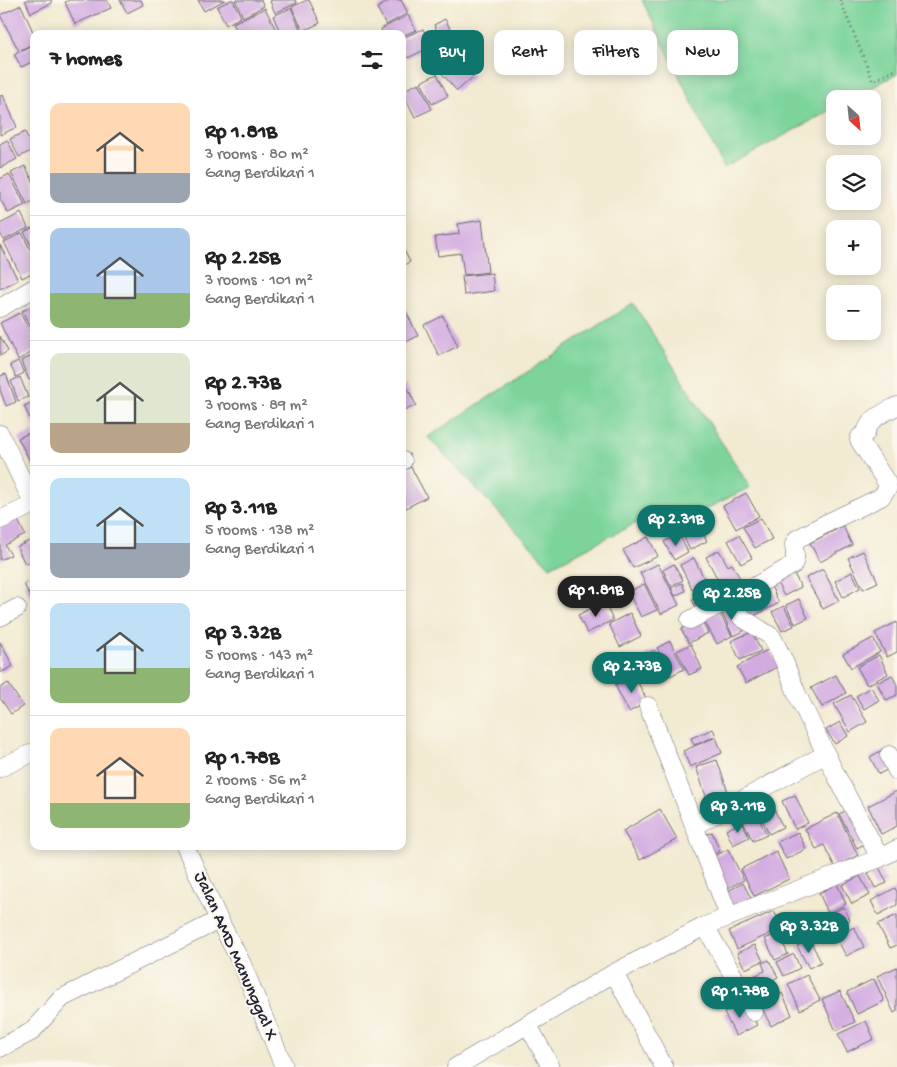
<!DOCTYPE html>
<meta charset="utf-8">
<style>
body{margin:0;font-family:"Gochi Hand",sans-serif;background:#f6f6f6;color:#222;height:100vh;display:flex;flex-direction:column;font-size:19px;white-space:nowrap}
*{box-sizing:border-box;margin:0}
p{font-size:16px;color:#767676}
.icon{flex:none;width:28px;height:28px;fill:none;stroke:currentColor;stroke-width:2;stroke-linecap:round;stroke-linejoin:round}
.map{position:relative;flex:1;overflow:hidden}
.side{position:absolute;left:30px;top:30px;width:376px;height:820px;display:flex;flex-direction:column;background:#fff;border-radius:10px;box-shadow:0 2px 12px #0003}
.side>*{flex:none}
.top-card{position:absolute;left:421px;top:30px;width:400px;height:45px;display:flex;gap:10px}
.needle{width:32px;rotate:153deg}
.tools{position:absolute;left:826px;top:90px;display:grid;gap:10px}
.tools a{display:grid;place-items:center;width:55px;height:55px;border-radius:10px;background:#fff;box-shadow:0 2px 12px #0003;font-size:25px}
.price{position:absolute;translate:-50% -42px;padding:0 11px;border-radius:18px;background:#0f766e;color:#fff;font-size:16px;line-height:32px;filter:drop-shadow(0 1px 2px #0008)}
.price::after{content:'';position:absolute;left:50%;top:30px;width:15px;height:11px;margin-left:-8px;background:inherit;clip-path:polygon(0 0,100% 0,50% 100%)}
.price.current{background:#222;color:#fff}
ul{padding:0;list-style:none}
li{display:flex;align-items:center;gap:15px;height:125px;padding:0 20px}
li+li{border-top:1px solid #e0e0e0}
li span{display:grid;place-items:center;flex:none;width:140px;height:100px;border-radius:10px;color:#555}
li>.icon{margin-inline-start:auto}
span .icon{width:60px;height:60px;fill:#fffc;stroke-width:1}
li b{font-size:21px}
h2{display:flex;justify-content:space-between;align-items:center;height:60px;padding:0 20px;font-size:21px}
.tag{padding:0 18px;border-radius:10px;background:#fff;box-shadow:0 2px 12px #0003;font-size:18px;line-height:45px}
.tag.current{background:#0f766e;color:#fff}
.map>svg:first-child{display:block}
.green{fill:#7bd49b;stroke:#4e7b6b}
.building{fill:#d2abe1}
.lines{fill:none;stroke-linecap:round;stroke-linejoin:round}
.minor-casing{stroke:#6b6870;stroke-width:19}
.path{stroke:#6b6870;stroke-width:3;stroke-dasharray:1 4;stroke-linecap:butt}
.minor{stroke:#fff;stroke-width:18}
.labels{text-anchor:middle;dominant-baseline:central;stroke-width:4;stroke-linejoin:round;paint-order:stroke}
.street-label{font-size:18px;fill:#22223b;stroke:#fbf7ec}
</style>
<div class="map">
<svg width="897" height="1067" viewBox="0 0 897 1067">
<rect width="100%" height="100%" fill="#fbf7ec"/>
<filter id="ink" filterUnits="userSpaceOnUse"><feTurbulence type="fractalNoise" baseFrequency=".02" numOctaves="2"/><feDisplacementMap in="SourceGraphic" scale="10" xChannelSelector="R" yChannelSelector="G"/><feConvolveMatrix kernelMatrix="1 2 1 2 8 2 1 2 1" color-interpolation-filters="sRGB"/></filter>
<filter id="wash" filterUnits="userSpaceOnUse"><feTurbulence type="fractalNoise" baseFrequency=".0096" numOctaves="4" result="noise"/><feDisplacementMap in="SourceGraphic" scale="20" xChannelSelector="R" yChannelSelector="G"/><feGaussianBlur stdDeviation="1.12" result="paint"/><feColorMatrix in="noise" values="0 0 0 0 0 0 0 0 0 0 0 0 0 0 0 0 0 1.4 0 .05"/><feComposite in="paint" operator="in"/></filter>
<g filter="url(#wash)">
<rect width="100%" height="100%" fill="#f2ead1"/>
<path class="green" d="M642,0H897V74L851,99H835V108L724,168Z
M633,303L750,487L664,530L646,518L550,567L428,437Z"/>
<g id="blocks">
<path class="building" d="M25,0H51L52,3L31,13Z
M70,0H107L111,8L75,24L65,2Z
M120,0H141L143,5L127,13Z
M198,0H225L204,11Z
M231,0H233L241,17L226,25L217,7Z
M235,0H261L264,6L243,17Z
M273,0H295L297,3L275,13L270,1Z
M307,0H309L320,23L303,31L292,7Z
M391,0H401L408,13L386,25L377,8Z
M21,5L34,34V43L21,50L33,45L34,61L21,67L14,54L19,51L0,15Z
M265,8L276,30L269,34H238L233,23Z
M291,8L302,33L301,34H281L273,16Z
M408,15L416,30L402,36V34H383L381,29Z
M445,19L453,34L441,40L434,25Z
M423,29L432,46L408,58L402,46V38Z
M450,45L456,55L439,65L433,56Z
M455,56L473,77L457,91L439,70Z
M437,74L448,96L432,104L421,82Z
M419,83L432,109L415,117L402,91Z
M3,95L17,127L0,135V96Z
M25,132L33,150L19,157L10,139Z
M7,140L17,159L0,168V144Z
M25,166L34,183V201L27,204L11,173Z
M9,174L25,205L8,213L0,199V179Z
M21,213L28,228L4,240L0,233V224Z
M482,220L488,272L464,275L461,253L438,256L435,237L459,234L458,224Z
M34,227V251L24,232Z
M22,233L34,257V272L22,278L4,242Z
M0,245L18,280L0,289Z
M402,246L410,262L402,266Z
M492,273L494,291L464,295L462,276Z
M34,306V334L22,311Z
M404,307L418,336L402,344V308Z
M20,313L34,339V351L18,360L0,323Z
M443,316L458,346L439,356L424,325Z
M0,336L8,351L0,356Z
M34,355V378L29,380L21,361Z
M18,361L24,373L16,377L10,365Z
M6,374L16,402L6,406L0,390V376Z
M20,377L28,397L18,401L11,381Z
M406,385L416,405L402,412V387Z
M34,402V427L24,406Z
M34,431V469L18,438Z
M411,467L427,497L406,508L402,500V471Z
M746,493L759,516L736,529L723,506Z
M16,516L25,535L5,545L11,555L0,560V524Z
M761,518L772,539L755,548L743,527Z
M698,523L707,541L690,550L681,532Z
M843,526L852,545L820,562L810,543Z
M679,534L688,552L674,560L664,542Z
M739,535L752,558L741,564L728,541Z
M648,537L658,556L633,568L623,550Z
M29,541L34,550V560L25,564L17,547Z
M719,550L728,566L732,564L744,585L726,595L706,557Z
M863,551L878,582L863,589L848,558Z
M694,558L706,582L692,589L680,565Z
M658,564L679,605L661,614L640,573Z
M674,564L683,580L671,586L663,570Z
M791,568L801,587L784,596L774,577Z
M823,569L839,601L823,609L806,578Z
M852,572L860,588L843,597L835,581Z
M34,579V605L24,584Z
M682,583L685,591L675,596L671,588Z
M644,584L657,610L641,617L628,592Z
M771,586L779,603L750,618L741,600Z
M715,588L723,602L700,614L692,600Z
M799,599L808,618L795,624L786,605Z
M604,602L613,620L587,633L578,615Z
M732,606L744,631L733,636L721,611Z
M784,606L794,626L782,631L772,612Z
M719,612L732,636L717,644L704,620Z
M630,613L641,636L620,647L609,624Z
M701,619L708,633L689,643L681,629Z
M897,622V652L887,657L875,633Z
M752,632L761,651L740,660L731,641Z
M873,638L880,652L851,668L843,654Z
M670,641L684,669L670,676L657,648Z
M0,642L13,666L0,673Z
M691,644L702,669L689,675L677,651Z
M769,649L779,666L746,683L737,667Z
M655,650L666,671L649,679L638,659Z
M625,655L633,672L617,681L608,664Z
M879,655L888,674L867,685L857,667Z
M634,675L648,702L629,712L615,685Z
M836,675L846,693L822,707L811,688Z
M892,675L897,685V695L886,700L877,683Z
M8,683L23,706L11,714L0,698V688Z
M871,687L879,700L864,709L856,696Z
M851,695L867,722L850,732L834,704Z
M840,722L848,736L835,744L826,730Z
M713,729L716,736L694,745L691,738Z
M716,737L722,753L690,767L683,751Z
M884,749L893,767L879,774L870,757Z
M717,760L729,795L708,802L696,767Z
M897,791V826L881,834L868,806Z
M795,795L808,823L795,829L782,801Z
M770,801L783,827L769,834L756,808Z
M660,809L677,839L640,860L623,831Z
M850,809L868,842L857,848L839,814Z
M837,813L858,855L835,867L824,845L816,849L805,829Z
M757,815L767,835L753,841L743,822Z
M742,822L749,837L733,845L726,830Z
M712,832L720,851L709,857L700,837Z
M798,832L806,849L786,859L777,842Z
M728,849L744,880L724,890L709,859Z
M776,851L789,879L754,896L741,869Z
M879,867L887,883L875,888L868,873Z
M860,876L870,895L852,904L842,885Z
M743,883L753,902L734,912L724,893Z
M837,884L846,904L828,913L819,893Z
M895,888L897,892V905L878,915L871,901Z
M844,907L850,920L827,932L820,919Z
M774,911L782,928L737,949L729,931Z
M897,915V945L890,948L878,924Z
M854,927L864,947L846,956L836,937Z
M778,933L788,954L775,960L765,939Z
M810,940L821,962L809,968L797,946Z
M755,945L763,961L745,969L737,953Z
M794,954L800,968L784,976L777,962Z
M769,960L778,977L759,987L754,976L765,971L762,963Z
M897,967V1011L894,1013L877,976Z
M807,975L820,1000L800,1010L788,984Z
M874,979L884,1001L857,1014L847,992Z
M724,981L734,1000L718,1008L708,989Z
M840,991L855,1022L836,1031L822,999Z
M782,993L792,1015L771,1026L760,1004Z
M745,1002L757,1025L736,1036L724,1013Z
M866,1021L874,1039L847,1052L838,1034Z"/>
</g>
</g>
<g filter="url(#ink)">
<use href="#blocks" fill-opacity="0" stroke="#6b6870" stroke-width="1"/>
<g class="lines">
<g class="minor-casing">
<path id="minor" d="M0,308L34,288
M0,434L34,505
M402,461H403
M0,520L34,504
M732,598L741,617L772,637L784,661L797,694L836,775L880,858
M0,617L17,608
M690,620L748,590L793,565C797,558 794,552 794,544L797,539L829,522L881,497L888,488L887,483L859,440L860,437L866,433C868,419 885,412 897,406
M648,706L729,916
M889,755L897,771
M0,768L34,752
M694,826L826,754
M185,846L219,920L242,964L284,1067
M705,926L754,1012
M614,973L664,1067
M528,1025L551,1067
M0,1048L31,1032L62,998L219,920
M456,1067L614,973L705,926L880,858L897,849"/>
</g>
<path class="path" d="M840,0L873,81L897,69"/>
<use href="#minor" class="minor"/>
</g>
</g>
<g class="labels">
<g class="street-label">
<text transform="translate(235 956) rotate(66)">Jalan AMD Manunggal X</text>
</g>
</g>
</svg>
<div class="tools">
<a><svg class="needle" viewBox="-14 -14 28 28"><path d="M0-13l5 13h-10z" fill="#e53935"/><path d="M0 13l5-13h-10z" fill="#767676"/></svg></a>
<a><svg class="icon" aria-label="layers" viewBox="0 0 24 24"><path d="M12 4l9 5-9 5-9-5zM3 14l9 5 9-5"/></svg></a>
<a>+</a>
<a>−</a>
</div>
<b class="price" style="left:676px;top:547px">Rp 2.31B</b>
<b class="price current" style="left:596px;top:618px">Rp 1.81B</b>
<b class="price" style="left:732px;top:621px">Rp 2.25B</b>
<b class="price" style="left:632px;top:694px">Rp 2.73B</b>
<b class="price" style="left:738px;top:834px">Rp 3.11B</b>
<b class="price" style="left:809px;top:954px">Rp 3.32B</b>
<b class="price" style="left:740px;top:1019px">Rp 1.78B</b>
<div class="top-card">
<a class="tag current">Buy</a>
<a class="tag">Rent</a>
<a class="tag">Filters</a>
<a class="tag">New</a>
</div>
<section class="side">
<h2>7 homes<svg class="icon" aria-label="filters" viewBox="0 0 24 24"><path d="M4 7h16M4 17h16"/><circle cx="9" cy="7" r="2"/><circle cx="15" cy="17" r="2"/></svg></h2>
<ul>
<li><span style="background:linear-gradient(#ffd9b3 70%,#9aa5b1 0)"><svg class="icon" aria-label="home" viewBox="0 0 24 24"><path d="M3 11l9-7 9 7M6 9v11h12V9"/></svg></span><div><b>Rp 1.81B</b><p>3 rooms · 80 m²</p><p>Gang Berdikari 1</p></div></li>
<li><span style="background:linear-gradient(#a9c7e8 65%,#8fb573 0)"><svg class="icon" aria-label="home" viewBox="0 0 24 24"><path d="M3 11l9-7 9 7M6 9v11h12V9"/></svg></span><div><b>Rp 2.25B</b><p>3 rooms · 101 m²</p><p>Gang Berdikari 1</p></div></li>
<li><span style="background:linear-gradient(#dfe7d0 70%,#b9a48a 0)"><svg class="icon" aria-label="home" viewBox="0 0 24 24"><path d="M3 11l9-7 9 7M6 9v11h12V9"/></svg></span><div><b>Rp 2.73B</b><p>3 rooms · 89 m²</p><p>Gang Berdikari 1</p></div></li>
<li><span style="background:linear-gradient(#bfe0f5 65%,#9aa5b1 0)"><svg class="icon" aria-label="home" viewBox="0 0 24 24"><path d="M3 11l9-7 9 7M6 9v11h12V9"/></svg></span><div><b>Rp 3.11B</b><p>5 rooms · 138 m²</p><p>Gang Berdikari 1</p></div></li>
<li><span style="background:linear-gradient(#bfe0f5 65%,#8fb573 0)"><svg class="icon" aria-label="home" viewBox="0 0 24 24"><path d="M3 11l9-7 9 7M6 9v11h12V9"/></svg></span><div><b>Rp 3.32B</b><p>5 rooms · 143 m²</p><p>Gang Berdikari 1</p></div></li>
<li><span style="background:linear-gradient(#ffd9b3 75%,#8fb573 0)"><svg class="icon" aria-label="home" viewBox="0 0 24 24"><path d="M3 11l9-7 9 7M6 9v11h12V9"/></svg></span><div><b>Rp 1.78B</b><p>2 rooms · 56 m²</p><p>Gang Berdikari 1</p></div></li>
</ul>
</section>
</div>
